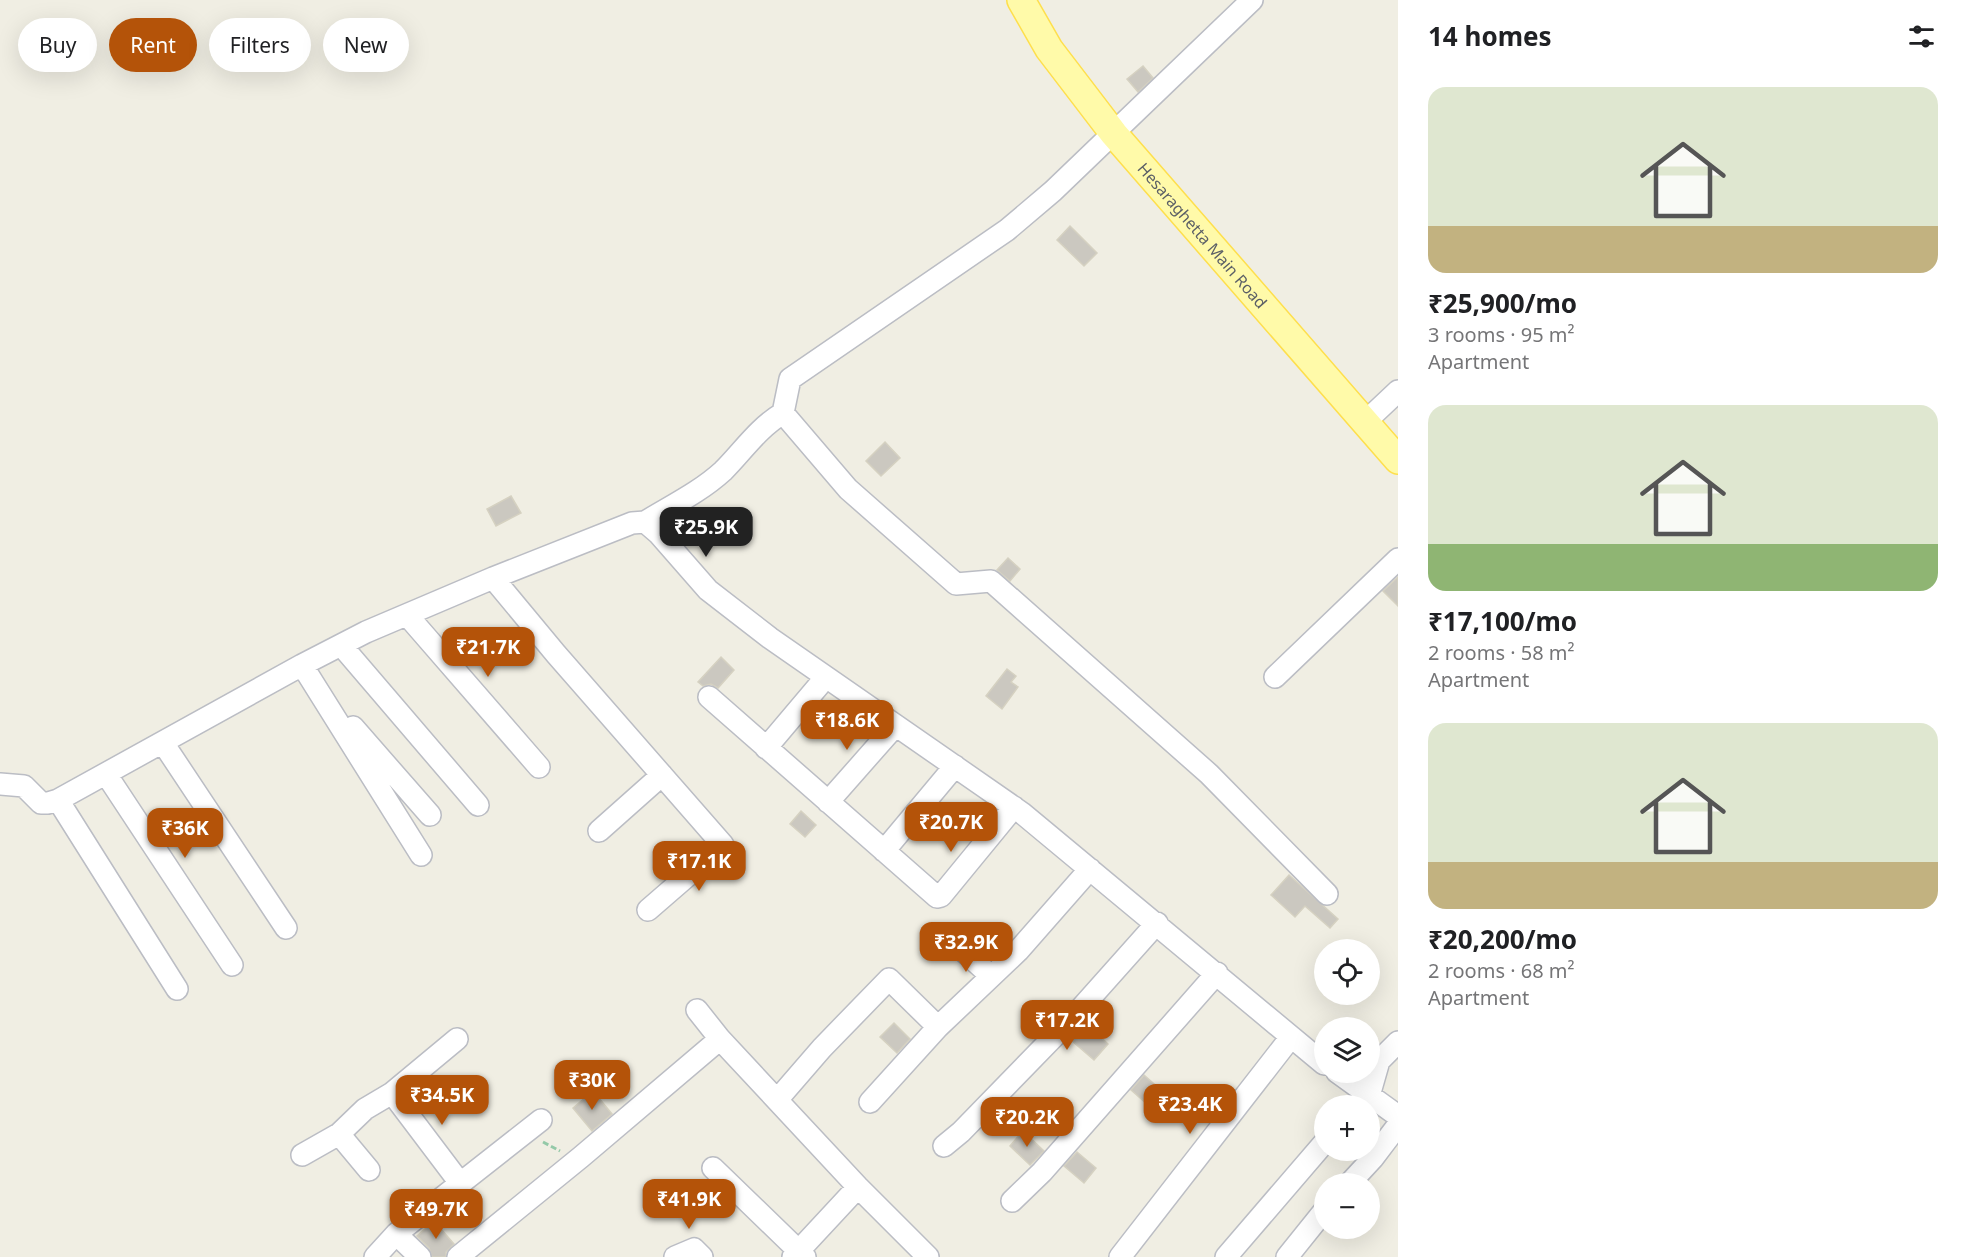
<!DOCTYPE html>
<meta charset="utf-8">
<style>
body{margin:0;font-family:"Noto Sans",sans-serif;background:#f6f6f6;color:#202124;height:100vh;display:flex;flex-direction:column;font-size:22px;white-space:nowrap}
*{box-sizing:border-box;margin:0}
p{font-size:20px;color:#757577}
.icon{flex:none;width:33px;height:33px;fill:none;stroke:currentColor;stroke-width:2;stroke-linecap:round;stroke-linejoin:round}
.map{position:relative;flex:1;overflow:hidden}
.sheet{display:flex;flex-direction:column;background:#fff;width:570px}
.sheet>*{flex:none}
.top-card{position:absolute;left:18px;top:18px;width:570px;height:54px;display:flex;gap:12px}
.controls{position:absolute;left:1314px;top:939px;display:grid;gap:12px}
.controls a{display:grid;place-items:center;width:66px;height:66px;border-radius:50%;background:#fff;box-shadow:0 6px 24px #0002;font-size:30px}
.price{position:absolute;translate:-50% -51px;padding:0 14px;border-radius:12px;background:#b45309;color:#fff;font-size:20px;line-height:39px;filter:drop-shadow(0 2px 3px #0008)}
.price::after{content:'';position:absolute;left:50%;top:36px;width:18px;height:14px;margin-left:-9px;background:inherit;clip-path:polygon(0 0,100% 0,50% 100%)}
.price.active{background:#222;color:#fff}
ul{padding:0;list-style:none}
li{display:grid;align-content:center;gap:12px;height:318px;padding:0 30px}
li span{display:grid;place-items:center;height:186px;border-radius:18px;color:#555}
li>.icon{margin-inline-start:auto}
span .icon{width:108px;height:108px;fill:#fffc;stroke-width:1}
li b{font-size:26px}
h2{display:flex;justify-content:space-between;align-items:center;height:72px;padding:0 30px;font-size:26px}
.pill{padding:0 21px;border-radius:27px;background:#fff;box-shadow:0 6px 24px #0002;font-size:21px;line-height:54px}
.pill.active{background:#b45309;color:#fff}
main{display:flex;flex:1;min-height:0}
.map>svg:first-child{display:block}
.building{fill:#cbc8c0;stroke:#d5d1c1;stroke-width:1.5}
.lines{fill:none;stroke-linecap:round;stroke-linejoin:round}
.minor-casing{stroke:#bbbdc4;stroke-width:24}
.major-casing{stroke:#fedf4d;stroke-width:30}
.path{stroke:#94c9a8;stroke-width:3;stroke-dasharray:6 3;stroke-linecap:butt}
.minor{stroke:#fff;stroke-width:21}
.major{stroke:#fffaa9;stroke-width:27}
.labels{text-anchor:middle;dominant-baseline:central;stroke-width:5;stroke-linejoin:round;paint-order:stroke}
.street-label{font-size:16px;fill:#5b5f66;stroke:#fff}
</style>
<main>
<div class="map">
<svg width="1398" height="1257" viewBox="0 0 1398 1257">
<rect width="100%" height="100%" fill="#f0eee3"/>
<path class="building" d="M1143,66L1153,78L1138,92L1127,79Z
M1070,226L1097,253L1084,266L1057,240Z
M885,442L900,458L881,476L866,461Z
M511,496L521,513L496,526L487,509Z
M1008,558L1020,569L1010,581L997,570Z
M1398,577V606L1383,591Z
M721,657L734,670L718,688L711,684L703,686L698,682Z
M1007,669L1016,676L1011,682L1018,687L1002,709L986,696Z
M947,806L963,819L955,828L940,815Z
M801,811L816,825L805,837L790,824Z
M1289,875L1338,919L1330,928L1305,906L1295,917L1271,895Z
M894,1023L910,1039L897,1053L880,1037Z
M1087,1024L1108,1044L1094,1060L1072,1041Z
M1144,1075L1161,1090L1148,1105L1131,1090Z
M593,1091L612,1114L592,1131L573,1108Z
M1023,1131L1044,1151L1030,1165L1010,1146Z
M1077,1152L1096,1168L1084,1183L1064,1166Z
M434,1221L454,1244L446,1252V1257H432L429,1248L417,1236Z"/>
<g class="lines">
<g class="minor-casing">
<path id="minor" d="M783,413L848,489L956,584L991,581L1209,774L1327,894
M1364,423L1398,391
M645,522C671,506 700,492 723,471C743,451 758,428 783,413L790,379L1007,230L1053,191L1252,0
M493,578L556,654L723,845L648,910
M407,615L539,767
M341,645L478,805
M302,665L421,855
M1275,677L1398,559
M709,697L937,897L941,896L1014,807
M353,727L430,815
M163,743L286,928
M766,748L826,677
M106,774L232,965
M0,784L24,786L41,803H48L58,800L302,665L366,632L493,578L632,523L645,522L659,534L708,590L770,638L1022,813L1324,1064
M58,800L177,989
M828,802L895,726
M599,831L662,775
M884,851L955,766
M946,935L991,976
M697,1010L720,1039L858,1187L928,1257
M1337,1072L1398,1116
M392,1093L460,1183
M1369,1096L1379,1061L1398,1042
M777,1100L822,1048L889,979L938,1027
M870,1102L938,1027L1018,951L1090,869
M339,1134L369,1170
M944,1146L961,1132L1075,1015L1157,923
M302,1155L339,1134L365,1109L392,1093L457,1039
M713,1168L805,1257
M1349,1184L1373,1158L1398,1125
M1012,1201L1042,1172L1217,973
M396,1234L420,1257
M375,1257L396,1234L541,1120
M458,1257L581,1157L720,1039
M675,1257L694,1249L702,1257
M793,1257L858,1187
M1120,1257L1291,1037
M1226,1257L1324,1143
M1287,1257L1324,1211"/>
</g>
<g class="major-casing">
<g id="major">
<path id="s1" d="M1021,0L1049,49L1114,134L1398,460"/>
</g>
</g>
<path class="path" d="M543,1142L560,1151"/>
<use href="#minor" class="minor"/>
<use href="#major" class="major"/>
</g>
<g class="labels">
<g class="street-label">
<text stroke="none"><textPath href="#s1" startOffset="298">Hesaraghetta Main Road</textPath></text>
</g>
</g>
</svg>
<div class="controls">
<a><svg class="icon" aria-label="locate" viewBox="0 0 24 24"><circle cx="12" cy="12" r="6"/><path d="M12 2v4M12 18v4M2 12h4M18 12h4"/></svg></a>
<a><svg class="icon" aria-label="layers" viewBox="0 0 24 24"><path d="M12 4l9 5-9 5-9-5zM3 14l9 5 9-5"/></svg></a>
<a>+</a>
<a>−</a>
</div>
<b class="price active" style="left:706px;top:558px">₹25.9K</b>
<b class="price" style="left:488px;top:678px">₹21.7K</b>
<b class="price" style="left:847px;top:751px">₹18.6K</b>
<b class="price" style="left:951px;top:853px">₹20.7K</b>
<b class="price" style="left:185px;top:859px">₹36K</b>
<b class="price" style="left:699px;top:892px">₹17.1K</b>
<b class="price" style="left:966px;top:973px">₹32.9K</b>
<b class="price" style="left:1067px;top:1051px">₹17.2K</b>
<b class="price" style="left:592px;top:1111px">₹30K</b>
<b class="price" style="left:442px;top:1126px">₹34.5K</b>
<b class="price" style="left:1190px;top:1135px">₹23.4K</b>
<b class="price" style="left:1027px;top:1148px">₹20.2K</b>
<b class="price" style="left:689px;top:1230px">₹41.9K</b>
<b class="price" style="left:436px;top:1240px">₹49.7K</b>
<div class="top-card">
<a class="pill">Buy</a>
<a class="pill active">Rent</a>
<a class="pill">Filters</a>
<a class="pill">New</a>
</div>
</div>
<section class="sheet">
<h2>14 homes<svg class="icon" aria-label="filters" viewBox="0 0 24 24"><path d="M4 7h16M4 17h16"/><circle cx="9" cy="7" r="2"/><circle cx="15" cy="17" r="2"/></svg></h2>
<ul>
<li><span style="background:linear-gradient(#dfe7d0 75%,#c2b280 0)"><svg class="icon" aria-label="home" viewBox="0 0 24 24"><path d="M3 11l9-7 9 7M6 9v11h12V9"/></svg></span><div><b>₹25,900/mo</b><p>3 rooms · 95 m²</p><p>Apartment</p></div></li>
<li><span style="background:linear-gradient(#dfe7d0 75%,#8fb573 0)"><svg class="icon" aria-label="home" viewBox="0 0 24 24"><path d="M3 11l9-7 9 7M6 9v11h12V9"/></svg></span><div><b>₹17,100/mo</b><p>2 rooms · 58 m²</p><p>Apartment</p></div></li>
<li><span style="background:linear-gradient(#dfe7d0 75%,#c2b280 0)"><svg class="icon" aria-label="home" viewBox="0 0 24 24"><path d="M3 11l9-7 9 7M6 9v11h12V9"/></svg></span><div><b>₹20,200/mo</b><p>2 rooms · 68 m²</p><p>Apartment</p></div></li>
</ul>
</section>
</main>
